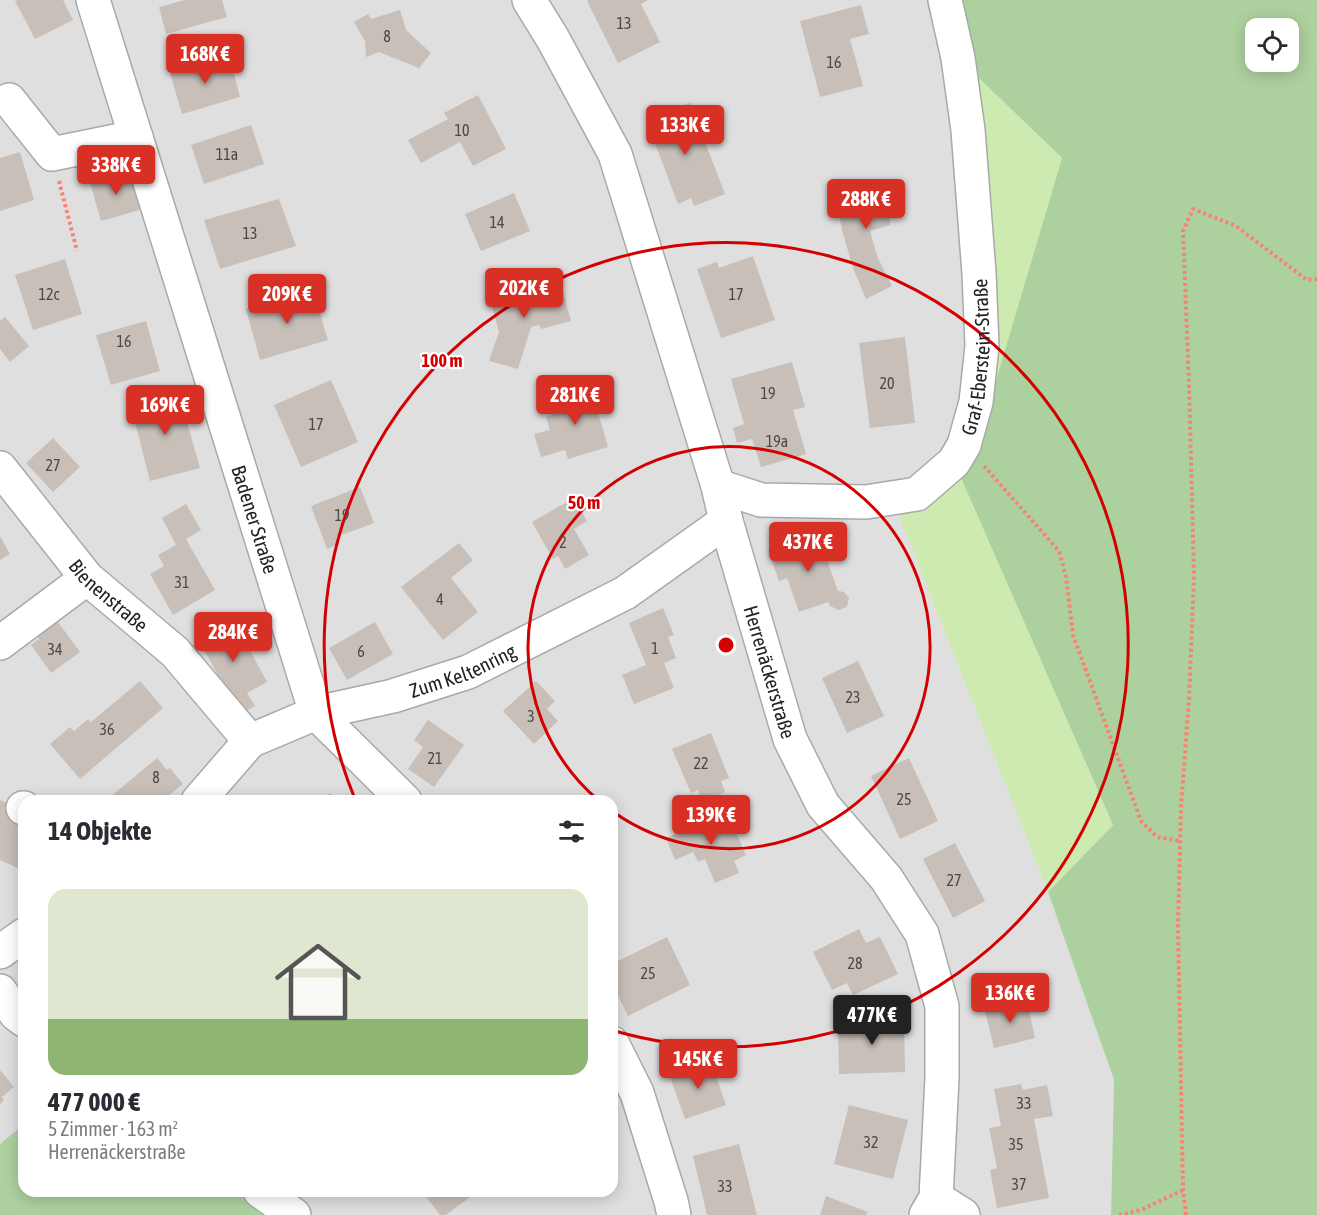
<!DOCTYPE html>
<html lang="de">
<meta charset="utf-8">
<style>
body{margin:0;font-family:"Asap Condensed",sans-serif;background:#f2f2f3;color:#2b2b33;height:100vh;display:flex;flex-direction:column;font-size:22px;white-space:nowrap}
*{box-sizing:border-box;margin:0}
p{font-size:20px;color:#7c7c81}
.icon{flex:none;width:33px;height:33px;fill:none;stroke:currentColor;stroke-width:2;stroke-linecap:round;stroke-linejoin:round}
.map{position:relative;flex:1;overflow:hidden}
.details{position:absolute;left:18px;top:795px;width:600px;height:402px;display:flex;flex-direction:column;background:#fff;border-radius:18px;box-shadow:0 3px 15px #0003}
.details>*{flex:none}
.fabs{position:absolute;left:1245px;top:18px;display:grid;gap:12px}
.fabs a{display:grid;place-items:center;width:54px;height:54px;border-radius:12px;background:#fff;box-shadow:0 3px 15px #0003;font-size:30px}
.price{position:absolute;translate:-50% -51px;padding:0 14px;border-radius:6px;background:#d93025;color:#fff;font-size:20px;line-height:39px;filter:drop-shadow(0 2px 3px #0008)}
.price::after{content:'';position:absolute;left:50%;top:36px;width:18px;height:14px;margin-left:-9px;background:inherit;clip-path:polygon(0 0,100% 0,50% 100%)}
.price.on{background:#222;color:#fff}
ul{padding:0;list-style:none}
li{display:grid;align-content:center;gap:12px;height:318px;padding:0 30px}
li span{display:grid;place-items:center;height:186px;border-radius:18px;color:#555}
li>.icon{margin-inline-start:auto}
span .icon{width:108px;height:108px;fill:#fffc;stroke-width:1}
li b{font-size:26px}
h2{display:flex;justify-content:space-between;align-items:center;height:72px;padding:0 30px;font-size:26px}
.map>svg:first-child{display:block}
.residential{fill:#e0dfdf}
.grass{fill:#cdebb0}
.forest{fill:#add19e;fill-rule:evenodd}
.building{fill:#c7bfb8}
.lines{fill:none;stroke-linecap:round;stroke-linejoin:round}
.minor-casing{stroke:#a9a9a9;stroke-width:36}
.path{stroke:#fa8072;stroke-width:4;stroke-dasharray:3 3;stroke-linecap:butt}
.minor{stroke:#fff;stroke-width:33}
.ring{fill:none;stroke:#d40000;stroke-width:3}
.labels{text-anchor:middle;dominant-baseline:central;stroke-width:4.5;stroke-linejoin:round;paint-order:stroke}
.number-label{font-size:16px;fill:#4b4948}
.street-label{font-size:20px;fill:#222;stroke:#fff}
.centre{fill:#d40000;stroke:#fff;stroke-width:3}
.ring-label{font-size:18px;text-anchor:middle;font-weight:bold;fill:#d40000;stroke:#fff;stroke-width:4.5;stroke-linejoin:round;paint-order:stroke}
</style>
<div class="map">
<svg width="1317" height="1215" viewBox="0 0 1317 1215">
<rect width="100%" height="100%" fill="#f2efe9"/>
<path class="residential" d="M0,0H945L979,273L954,462L893,498L1048,892L1114,1080L1111,1215H292L258,1191H612V801H24V1124L0,1144Z"/>
<path class="grass" d="M958,58L1062,158L991,397Z
M954,462L1113,825L1048,892L892,498Z"/>
<path class="forest" d="M945,0H1317V1215H1111L1114,1080L1048,892L1113,825L954,462L991,397L1062,158L958,58ZM1256,28H1288V62H1256Z
M24,1124V1191H258L292,1215H0V1144Z"/>
<path class="building" d="M18,0H63L73,20L35,39L15,1Z
M185,0H222L227,17L166,34L159,7Z
M589,0H648L641,4L660,42L618,63L587,1Z
M861,5L869,34L850,39L863,86L820,97L800,21Z
M400,10L406,30L431,53L419,68L379,52L366,57L365,41L354,22L368,14L371,19Z
M229,56L240,97L182,114L170,73Z
M478,95L506,149L473,166L460,142L421,163L408,140L448,119L444,113Z
M690,103L725,194L694,206L691,198L678,204L646,120Z
M251,125L264,164L204,184L191,145Z
M20,152L34,200L0,211V158Z
M131,171L143,209L101,221L90,183Z
M889,179L899,208L889,209L890,225L870,231L877,256L892,286L866,299L853,268L842,230L834,191Z
M514,193L530,231L481,251L465,214Z
M279,199L296,246L220,269L204,220Z
M753,256L775,320L721,338L697,269L717,262L719,268Z
M65,259L82,314L33,330L15,275Z
M561,284L571,321L541,329L539,325L531,327L518,369L489,361L499,332L489,296L529,285L530,293Z
M313,290L328,340L260,360L246,309Z
M5,317L29,346L10,362L0,349V321Z
M146,321L160,371L111,385L96,335Z
M905,337L915,423L870,428L859,343Z
M792,362L805,407L793,410L806,454L761,467L752,439L737,443L733,428L744,424L731,379Z
M331,380L358,442L301,467L274,405Z
M605,388L610,405L597,409L608,447L568,459L565,450L541,457L534,434L550,430L546,417L561,412L556,395L568,392L570,398Z
M178,390L200,468L150,481L130,403Z
M53,438L80,467L53,492L26,463Z
M360,487L374,523L336,537L339,544L327,549L311,506Z
M574,498L587,521L574,529L589,555L565,569L558,556L553,559L532,522Z
M186,504L201,530L186,539L215,590L173,615L150,574L164,566L158,555L176,545L162,518Z
M817,532L838,591L844,592L849,598L847,607L839,610L830,606L828,602L799,612L787,578L779,581L768,550Z
M0,536L10,554L0,560Z
M459,543L473,560L451,578L478,612L443,640L401,587Z
M663,608L674,635L668,637L676,658L664,663L674,688L634,704L622,675L646,665L629,623Z
M231,615L267,682L247,693L255,706L239,715L199,640L210,635L206,629Z
M55,618L80,652L51,673L31,645L39,639L34,633Z
M375,622L393,654L347,680L329,648Z
M858,661L884,716L847,733L822,678Z
M140,681L163,708L80,779L50,744L70,727L74,731L88,719L91,722Z
M536,681L555,701L547,709L558,721L534,744L503,711Z
M428,720L464,745L434,787L408,769L423,747L414,740Z
M711,733L729,778L721,781L725,792L702,802L698,790L691,793L672,749Z
M157,758L167,770L170,768L183,784L162,801H112L109,798Z
M909,758L938,821L900,839L871,776Z
M330,793L338,801H323Z
M0,800L15,806L24,821V871L0,860Z
M727,811L746,855L734,861L739,873L715,883L705,859L698,862L693,852L675,860L666,838Z
M955,843L985,901L953,918L923,859Z
M859,929L866,943L880,937L898,974L853,995L847,983L832,990L813,952Z
M667,937L690,985L628,1016L612,983V964Z
M1027,1001L1035,1038L994,1048L985,1011Z
M904,1018L905,1072L839,1074L838,1021Z
M710,1060L726,1105L685,1119L669,1074Z
M0,1070L14,1087L2,1097L4,1100L0,1104Z
M1021,1084L1023,1090L1047,1085L1053,1116L1034,1119L1049,1198L997,1208L990,1170L997,1168L989,1128L1001,1126L994,1089Z
M849,1105L908,1120L893,1179L834,1164Z
M739,1144L757,1215H707L693,1156Z
M428,1191H478L446,1215H440L424,1194Z
M826,1196L868,1212L866,1215H820Z"/>
<g class="lines">
<g class="minor-casing">
<g id="minor">
<path id="s1" d="M93,0L316,713L405,801"/>
<path id="s2" d="M529,0L553,39L615,154L718,486L726,521L790,739L823,805L886,878L922,934L942,1006V1078L936,1198L926,1215"/>
<path d="M9,100L52,154L136,137"/>
<path id="s3" d="M0,468L87,578L175,652L250,741"/>
<path id="s4" d="M718,486L761,500L866,502L917,494L954,462L964,445L976,402L982,346L979,273L968,130L958,58L945,0"/>
<path d="M0,643L87,578"/>
<path id="s5" d="M198,801L250,741L316,713L393,696L468,672L625,593L726,521"/>
<path d="M23,808H24"/>
<path d="M0,952L24,935"/>
<path d="M0,991L16,1014L24,1020"/>
<path d="M612,1043L637,1093L671,1201L674,1215"/>
<path d="M260,1191L294,1215"/>
<path d="M936,1198L963,1215"/>
</g>
</g>
<path class="path" d="M59,181L77,251
M984,466L1059,551L1066,576L1073,635L1141,821L1157,837L1180,841
M1119,1215L1141,1210L1183,1190
M1186,1215L1183,1190L1178,926L1181,807L1189,699L1194,576L1189,385L1183,231L1193,209L1236,226L1307,280L1317,279"/>
<use href="#minor" class="minor"/>
</g>
<g class="ring">
<path d="M598 800A201 201 0 1 1 612 811"/>
<path d="M355 799A402 402 0 1 1 615 1031"/>
</g>
<g class="labels">
<g class="number-label">
<text x="624" y="23">13</text>
<text x="387" y="36">8</text>
<text x="834" y="62">16</text>
<text x="462" y="130">10</text>
<text x="227" y="154">11a</text>
<text x="497" y="222">14</text>
<text x="250" y="233">13</text>
<text x="49" y="294">12c</text>
<text x="736" y="294">17</text>
<text x="124" y="341">16</text>
<text x="887" y="383">20</text>
<text x="768" y="393">19</text>
<text x="316" y="424">17</text>
<text x="777" y="441">19a</text>
<text x="53" y="465">27</text>
<text x="342" y="515">19</text>
<text x="563" y="542">2</text>
<text x="182" y="582">31</text>
<text x="440" y="599">4</text>
<text x="655" y="648">1</text>
<text x="55" y="649">34</text>
<text x="361" y="651">6</text>
<text x="853" y="697">23</text>
<text x="531" y="716">3</text>
<text x="107" y="729">36</text>
<text x="435" y="758">21</text>
<text x="701" y="763">22</text>
<text x="156" y="777">8</text>
<text x="904" y="799">25</text>
<text x="954" y="880">27</text>
<text x="855" y="963">28</text>
<text x="648" y="973">25</text>
<text x="1024" y="1103">33</text>
<text x="871" y="1142">32</text>
<text x="1016" y="1144">35</text>
<text x="1019" y="1184">37</text>
<text x="725" y="1186">33</text>
</g>
<g class="street-label">
<text stroke="none"><textPath href="#s4" startOffset="360">Graf-Eberstein-Straße</textPath></text>
<text stroke="none"><textPath href="#s1" startOffset="544">Badener Straße</textPath></text>
<text stroke="none"><textPath href="#s3" startOffset="168">Bienenstraße</textPath></text>
<text stroke="none"><textPath href="#s5" startOffset="304">Zum Keltenring</textPath></text>
<text stroke="none"><textPath href="#s2" startOffset="717">Herrenäckerstraße</textPath></text>
</g>
</g>
<circle cx="726" cy="645" r="9" class="centre"/>
<g class="ring-label">
<text x="442" y="367">100 m</text>
<text x="584" y="509">50 m</text>
</g>
</svg>
<div class="fabs">
<a><svg class="icon" aria-label="locate" viewBox="0 0 24 24"><circle cx="12" cy="12" r="6"/><path d="M12 2v4M12 18v4M2 12h4M18 12h4"/></svg></a>
</div>
<b class="price" style="left:205px;top:85px">168K €</b>
<b class="price" style="left:685px;top:156px">133K €</b>
<b class="price" style="left:116px;top:196px">338K €</b>
<b class="price" style="left:866px;top:230px">288K €</b>
<b class="price" style="left:524px;top:319px">202K €</b>
<b class="price" style="left:287px;top:325px">209K €</b>
<b class="price" style="left:575px;top:426px">281K €</b>
<b class="price" style="left:165px;top:436px">169K €</b>
<b class="price" style="left:808px;top:573px">437K €</b>
<b class="price" style="left:233px;top:663px">284K €</b>
<b class="price" style="left:711px;top:846px">139K €</b>
<b class="price" style="left:1010px;top:1024px">136K €</b>
<b class="price on" style="left:872px;top:1046px">477K €</b>
<b class="price" style="left:698px;top:1090px">145K €</b>
<section class="details">
<h2>14 Objekte<svg class="icon" aria-label="filters" viewBox="0 0 24 24"><path d="M4 7h16M4 17h16"/><circle cx="9" cy="7" r="2"/><circle cx="15" cy="17" r="2"/></svg></h2>
<ul>
<li><span style="background:linear-gradient(#dfe7d0 70%,#8fb573 0)"><svg class="icon" aria-label="home" viewBox="0 0 24 24"><path d="M3 11l9-7 9 7M6 9v11h12V9"/></svg></span><div><b>477 000 €</b><p>5 Zimmer · 163 m²</p><p>Herrenäckerstraße</p></div></li>
</ul>
</section>
</div>
